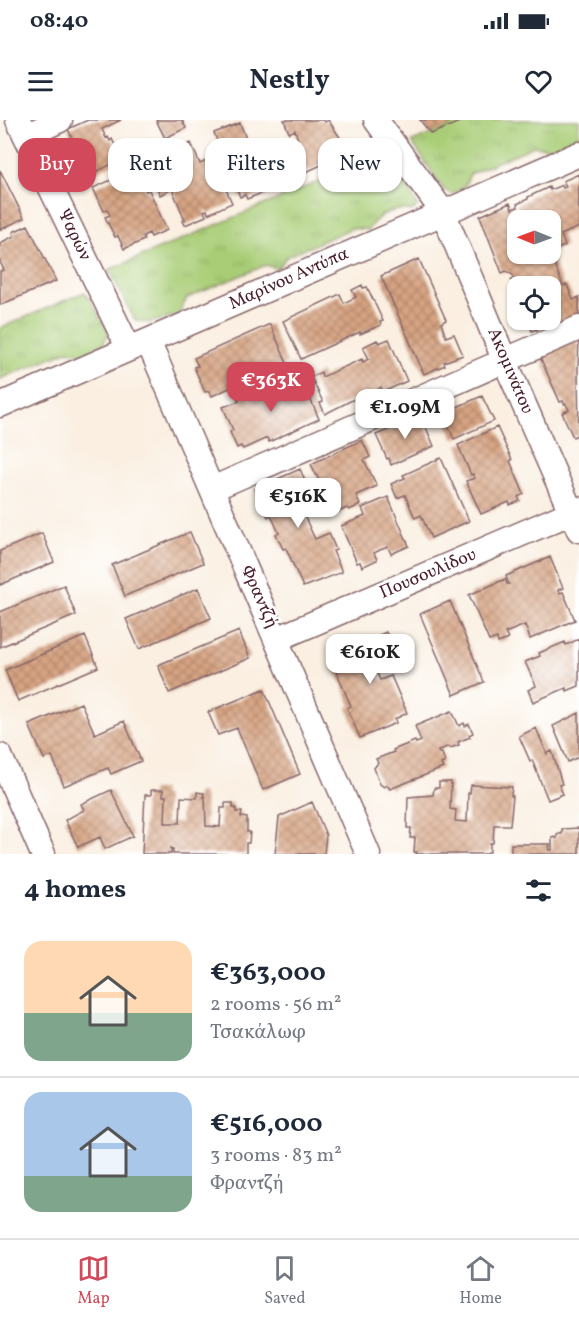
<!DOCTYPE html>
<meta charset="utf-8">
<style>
body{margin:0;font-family:Vollkorn,serif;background:#f2f2f3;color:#1f2937;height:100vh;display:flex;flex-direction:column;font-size:22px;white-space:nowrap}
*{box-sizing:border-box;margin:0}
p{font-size:20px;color:#747a83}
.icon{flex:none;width:33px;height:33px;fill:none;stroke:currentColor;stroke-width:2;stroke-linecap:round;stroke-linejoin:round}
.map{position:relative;height:734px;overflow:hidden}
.details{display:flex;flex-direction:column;background:#fff;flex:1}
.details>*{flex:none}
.top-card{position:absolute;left:18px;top:18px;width:543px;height:54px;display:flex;gap:12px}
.needle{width:39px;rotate:271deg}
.controls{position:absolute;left:507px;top:90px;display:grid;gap:12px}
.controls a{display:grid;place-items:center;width:54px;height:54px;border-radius:12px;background:#fff;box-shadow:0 2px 4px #0004;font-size:30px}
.price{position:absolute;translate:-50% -51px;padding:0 14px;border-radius:12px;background:#fff;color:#222;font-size:20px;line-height:39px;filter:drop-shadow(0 2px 3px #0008)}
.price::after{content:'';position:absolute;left:50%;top:36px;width:18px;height:14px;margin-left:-9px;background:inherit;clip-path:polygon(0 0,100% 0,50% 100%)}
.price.on{background:#d1495b;color:#fff}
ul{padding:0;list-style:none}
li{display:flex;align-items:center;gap:18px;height:150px;padding:0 24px}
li+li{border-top:2px solid #e0e1e3}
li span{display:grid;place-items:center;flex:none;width:168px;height:120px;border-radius:18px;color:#555}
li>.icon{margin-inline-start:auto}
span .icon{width:72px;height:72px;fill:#fffc;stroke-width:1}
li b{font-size:26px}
h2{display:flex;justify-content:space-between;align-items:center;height:72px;padding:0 24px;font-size:26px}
.pill{padding:0 21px;border-radius:18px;background:#fff;box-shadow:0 2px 4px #0004;font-size:21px;line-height:54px}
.pill.on{background:#d1495b;color:#fff}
.status{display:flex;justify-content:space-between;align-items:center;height:42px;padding:0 30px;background:#fff;direction:ltr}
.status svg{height:16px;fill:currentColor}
header{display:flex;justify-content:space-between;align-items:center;height:78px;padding:0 24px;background:#fff;font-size:27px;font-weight:700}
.tabs{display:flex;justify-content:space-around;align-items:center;height:84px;border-top:2px solid #e0e1e3;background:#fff;font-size:16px;color:#747a83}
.tabs a{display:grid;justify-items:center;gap:3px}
.tabs .on{color:#d1495b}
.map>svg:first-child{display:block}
.grass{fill:url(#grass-tufts);stroke:#7a7650;stroke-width:1.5}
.building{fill:url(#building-cross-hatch)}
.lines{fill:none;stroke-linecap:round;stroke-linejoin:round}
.minor-casing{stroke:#88686b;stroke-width:27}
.minor{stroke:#fff;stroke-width:24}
.labels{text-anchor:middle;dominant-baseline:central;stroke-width:5;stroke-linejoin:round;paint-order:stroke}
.street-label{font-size:18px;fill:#4a1f2b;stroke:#fff}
</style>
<div class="status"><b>08:40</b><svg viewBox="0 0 49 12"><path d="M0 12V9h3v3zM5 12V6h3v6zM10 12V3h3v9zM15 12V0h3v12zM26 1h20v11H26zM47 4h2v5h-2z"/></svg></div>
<header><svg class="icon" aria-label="menu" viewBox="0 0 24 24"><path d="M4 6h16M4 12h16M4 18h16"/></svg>Nestly<svg class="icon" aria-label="heart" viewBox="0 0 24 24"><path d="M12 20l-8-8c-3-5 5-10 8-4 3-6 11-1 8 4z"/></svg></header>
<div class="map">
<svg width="579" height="734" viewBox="0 0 579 734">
<defs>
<pattern id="grass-tufts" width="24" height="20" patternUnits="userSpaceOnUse" patternTransform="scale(1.5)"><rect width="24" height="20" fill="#a9cd76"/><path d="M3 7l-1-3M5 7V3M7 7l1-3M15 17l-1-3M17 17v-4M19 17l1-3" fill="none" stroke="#93b066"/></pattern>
<pattern id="building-cross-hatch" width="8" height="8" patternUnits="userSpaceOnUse" patternTransform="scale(1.5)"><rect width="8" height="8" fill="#d7a483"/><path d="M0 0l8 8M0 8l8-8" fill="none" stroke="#b0856b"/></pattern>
</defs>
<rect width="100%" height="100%" fill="#fff"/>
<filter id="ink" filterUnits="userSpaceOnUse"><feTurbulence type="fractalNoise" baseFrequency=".0167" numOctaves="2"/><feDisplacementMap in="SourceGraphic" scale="12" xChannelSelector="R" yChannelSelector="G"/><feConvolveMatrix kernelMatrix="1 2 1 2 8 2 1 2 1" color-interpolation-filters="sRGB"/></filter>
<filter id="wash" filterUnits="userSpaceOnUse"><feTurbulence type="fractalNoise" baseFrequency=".008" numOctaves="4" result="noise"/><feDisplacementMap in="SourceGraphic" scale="24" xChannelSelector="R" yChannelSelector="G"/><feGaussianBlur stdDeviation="1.35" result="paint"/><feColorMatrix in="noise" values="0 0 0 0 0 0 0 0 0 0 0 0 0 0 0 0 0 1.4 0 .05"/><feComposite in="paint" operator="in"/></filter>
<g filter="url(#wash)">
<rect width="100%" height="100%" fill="#faefe1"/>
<path class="grass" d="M464,0H579V18L561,25L547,28L534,26L470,54C466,65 463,71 451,74L443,69L412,22Z
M387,33L418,86L412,91C395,87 377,94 368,110L352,108L286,137L278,149L266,145L187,178L178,195L149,203L135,200L109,150Z
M85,172L109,212L103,224L83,234L69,230L0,259V208Z"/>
<g id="blocks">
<path class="building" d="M88,0H121L102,9L106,18L108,17L110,21L112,19L122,39L86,57L75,33L78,31L68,9Z
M156,0H182L186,8L165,18Z
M284,0H324L325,2L328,0L350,32L330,41L327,35L323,37L326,43L306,52L293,23L298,20L295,10L289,13Z
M420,0H464L431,14Z
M240,3L256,44L269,39L267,34L279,29L291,56L266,67L267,71L247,79L245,75L240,77L226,42L228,41L225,34L223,35L214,13Z
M191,23L200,44L212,38L232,83L208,94L207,90L204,91L206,96L185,105L183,101L185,100L172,69L160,75L149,50L179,37L176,30Z
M136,49L146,71L149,70L167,110L151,117L149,113L143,116L144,120L124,129L118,116L115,117L105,97L110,95L107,89L104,91L93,68Z
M0,50L24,98L0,110Z
M579,54V107L561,115L565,126L550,132V100H518V134H536L540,143L547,140L548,143L553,141L563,166L567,165L573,180L579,177V198L568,203L566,200L563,201L564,204L556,208L554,205L538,212L537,209L532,211L527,200H550V166H518V175L511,160L514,158L513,155L506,151L502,153L480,96L510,83L512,89L518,87L517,84L528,79V77L549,67L550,70L562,65L563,68L566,66L563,61Z
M28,105L56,161L0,185V151L4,150L0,142V123L14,116L13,112Z
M419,139L446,200L441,203L446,217L454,214L463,235L444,242L445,245L424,254L381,156Z
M362,165L363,168L367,167L383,201L380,202L381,205L360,214V212L301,239L283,201L340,174L344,183L356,177L352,170Z
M270,204L287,243L256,256L255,254L240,261L241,263L212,276L209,271L205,272L194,247L198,246L194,238Z
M579,218L578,249L579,318L577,315L573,317L562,293L569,290L566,284H564L563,281L560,282L539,235Z
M389,219L407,261L383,272L381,267L378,269V271L355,281L354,279L325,294L320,283L323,282L311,257L321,252L322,257L362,239L363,242L369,239L363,227L377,220L379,223Z
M299,253L319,299L269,322L267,318L243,329L241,326L237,328L230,312L233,310L223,287L239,281L237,276L245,273L250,280L278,268L275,263Z
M482,276L494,301L454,319L443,293Z
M421,296L434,326L391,345L389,338L387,339L376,315Z
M497,307L512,340L510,341L524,374L518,377L520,381L510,385L509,382L481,394L466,361L475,358L473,354L471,355L458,325Z
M362,320L370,337L364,340L377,366L356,375L360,385L349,390L347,388L333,395L330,388L327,389L324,384L322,385L317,374L324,371L311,344Z
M441,338L469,401L431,418L421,395L415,398L405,375L397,378L391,364L405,358L403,355Z
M300,349L313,379L300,387L315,419L329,413L336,430L333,431L342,452L303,467L286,428L283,429L276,414L279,413L271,395L268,397L255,369Z
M388,377L409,426L391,434L388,427L380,430L374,433L377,440L362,447L360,442L357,443L341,406L365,396L362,388Z
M190,412L203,443L125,476L112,445Z
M42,413L54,442L0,465V431Z
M550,437L563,468L558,470L559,473L563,472L575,500L530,519L525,505L505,513L508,519L498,523L497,518L489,521L469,475L505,459L507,464H509L506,456Z
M64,465L76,495L0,527V492Z
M198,468L211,498L139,529L126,499Z
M450,481L484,562L454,575L420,494Z
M239,511L250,538L169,573L158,545Z
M386,512L400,543L377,553L380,560L391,556L407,593L395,599L396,603L360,618L347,588L351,586L330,537L370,519L371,522L376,520L375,517Z
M85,516L98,547L18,581L5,550Z
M579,519V566L567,571L566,568L533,582L528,570L536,566L525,542L540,536L539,533L565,522L566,525Z
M264,569L300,654L263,670L237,608L218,615L208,592Z
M81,583L95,614L124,601L141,641L111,654L108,648L64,666L52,636L44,639L29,605Z
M452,591L459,606L464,603L465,606L469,604L473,613L469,615L470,617L458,622L459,625L450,628L449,626L438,631L439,633H442L445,642L441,644L443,648L390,669L387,665L384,667L380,664L374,648L378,643L376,639L394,632L393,630L415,621L416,623L421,621L415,606Z
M579,593V637L568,642L553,606Z
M536,608L547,634L552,631L562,664L559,665L563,674L548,680L532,640L530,641L519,616Z
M439,662H451L450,689L456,690L455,701L467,702L468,673H470L471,665L512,667L511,676H513L510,705H494L493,723H490V732H488L487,734H416L417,732H414L415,718H410L411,708H407L408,677L433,675L434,668H439Z
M111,670L133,716L105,729L100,717L78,727L65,700L84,690L81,684Z
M151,670H163V676H166L165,703H180L181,677L197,678V672L204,673L203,677H205L206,706L220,707L221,688H225V683H233V688H236V692H242L241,697L247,698V712H250L249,723H246V734H173V729L171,728V734H142L145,675H151Z
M312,682L326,715L324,734H275L279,697Z
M579,708V734H511V724H550L549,730H552V717L557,718V714H562V709Z"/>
</g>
</g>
<g filter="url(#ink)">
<use href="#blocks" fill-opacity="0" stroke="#88686b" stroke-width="1.5"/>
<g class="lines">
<g class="minor-casing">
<path id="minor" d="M18,0L129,229
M376,0L443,92L504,239L579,410
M26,16L60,0
M148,221L368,734
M0,285L579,34
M212,369L579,208
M277,519L579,389
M0,636L43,734"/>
</g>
<use href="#minor" class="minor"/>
</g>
</g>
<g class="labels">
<g class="street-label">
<text transform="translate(74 115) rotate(64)">Ψαρών</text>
<text transform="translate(289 159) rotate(-24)">Μαρίνου Αντύπα</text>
<text transform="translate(510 251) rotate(67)">Ακομινάτου</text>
<text transform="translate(428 454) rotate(-23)">Πουσουλίδου</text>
<text transform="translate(259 477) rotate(66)">Φραντζή</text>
</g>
</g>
</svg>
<div class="controls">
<a><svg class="needle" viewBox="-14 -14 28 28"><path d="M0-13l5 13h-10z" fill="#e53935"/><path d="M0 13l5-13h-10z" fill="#747a83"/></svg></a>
<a><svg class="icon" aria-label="locate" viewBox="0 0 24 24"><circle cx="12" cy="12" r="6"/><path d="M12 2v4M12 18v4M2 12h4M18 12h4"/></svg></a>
</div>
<b class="price on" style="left:271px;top:293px">€363K</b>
<b class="price" style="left:405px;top:320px">€1.09M</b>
<b class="price" style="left:298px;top:409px">€516K</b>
<b class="price" style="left:370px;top:565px">€610K</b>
<div class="top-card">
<a class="pill on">Buy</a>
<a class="pill">Rent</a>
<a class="pill">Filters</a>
<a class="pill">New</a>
</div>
</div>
<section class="details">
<h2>4 homes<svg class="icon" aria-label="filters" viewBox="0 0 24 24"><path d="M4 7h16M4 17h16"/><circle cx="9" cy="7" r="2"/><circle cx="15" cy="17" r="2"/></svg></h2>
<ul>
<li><span style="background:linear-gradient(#ffd9b3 60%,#7fa58c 0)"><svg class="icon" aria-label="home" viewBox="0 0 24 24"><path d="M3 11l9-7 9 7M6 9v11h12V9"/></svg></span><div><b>€363,000</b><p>2 rooms · 56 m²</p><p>Τσακάλωφ</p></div></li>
<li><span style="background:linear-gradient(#a9c7e8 70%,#7fa58c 0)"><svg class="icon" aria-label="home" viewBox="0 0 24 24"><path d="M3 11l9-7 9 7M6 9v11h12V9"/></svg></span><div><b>€516,000</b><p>3 rooms · 83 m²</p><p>Φραντζή</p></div></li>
</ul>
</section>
<nav class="tabs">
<a class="on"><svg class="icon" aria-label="map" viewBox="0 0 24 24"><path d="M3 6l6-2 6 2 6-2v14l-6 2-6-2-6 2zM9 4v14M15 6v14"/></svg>Map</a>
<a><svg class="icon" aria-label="saved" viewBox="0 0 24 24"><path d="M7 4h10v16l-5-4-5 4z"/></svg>Saved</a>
<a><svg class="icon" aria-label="home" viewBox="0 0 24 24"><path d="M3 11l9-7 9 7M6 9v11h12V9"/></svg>Home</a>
</nav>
